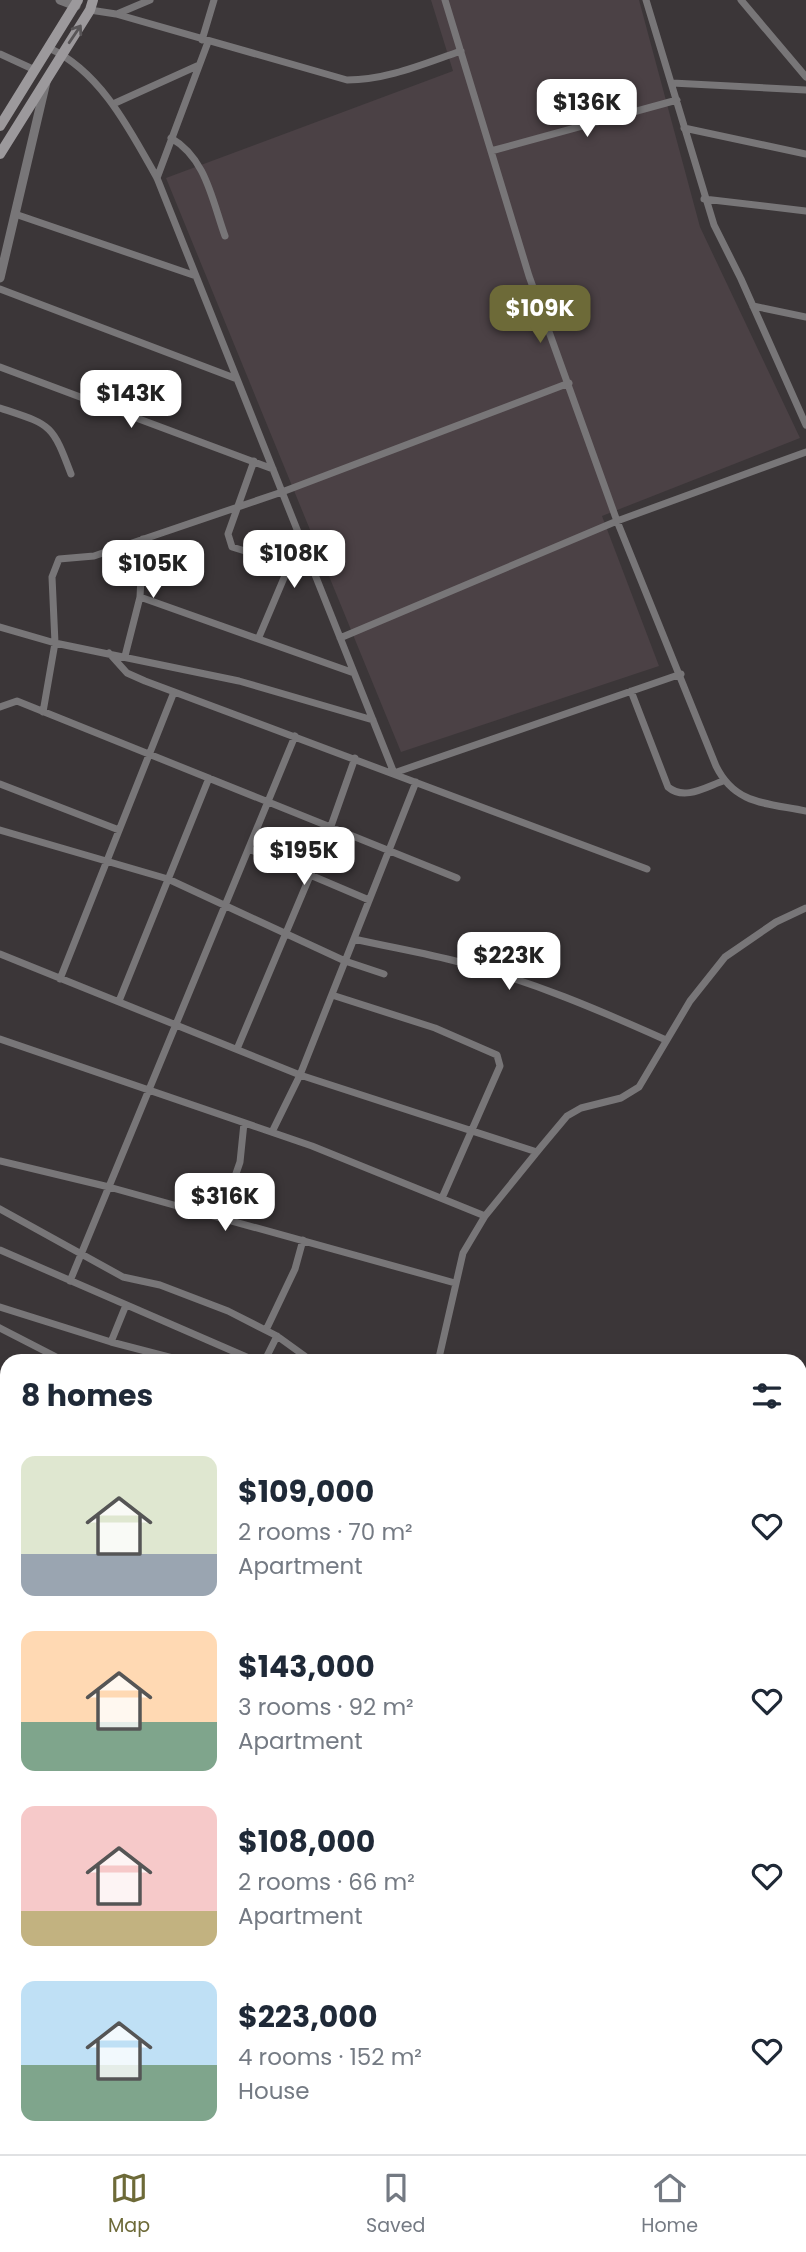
<!DOCTYPE html>
<meta charset="utf-8">
<style>
body{margin:0;font-family:Poppins,sans-serif;background:#f6f6f7;color:#1f2937;height:100vh;display:flex;flex-direction:column;font-size:26px;white-space:nowrap}
*{box-sizing:border-box;margin:0}
p{font-size:23px;color:#747a83}
.icon{flex:none;width:38px;height:38px;fill:none;stroke:currentColor;stroke-width:2;stroke-linecap:round;stroke-linejoin:round}
.map{position:relative;flex:1;overflow:hidden}
.side{position:absolute;left:0px;top:1354px;width:807px;height:800px;display:flex;flex-direction:column;background:#fff;border-radius:21px 21px 0 0;box-shadow:0 4px 10px #0003}
.side>*{flex:none}
.price{position:absolute;translate:-50% -60px;padding:0 16px;border-radius:14px;background:#fff;color:#222;font-size:23px;line-height:46px;filter:drop-shadow(0 2px 4px #0008)}
.price::after{content:'';position:absolute;left:50%;top:42px;width:21px;height:16px;margin-left:-10px;background:inherit;clip-path:polygon(0 0,100% 0,50% 100%)}
.price.on{background:#6d6a38;color:#fff}
ul{padding:0;list-style:none}
li{display:flex;align-items:center;gap:21px;height:175px;padding:0 21px}
li span{display:grid;place-items:center;flex:none;width:196px;height:140px;border-radius:14px;color:#555}
li>.icon{margin-inline-start:auto}
span .icon{width:84px;height:84px;fill:#fffc;stroke-width:1}
li b{font-size:30px}
h2{display:flex;justify-content:space-between;align-items:center;height:84px;padding:0 21px;font-size:30px}
.tabs{display:flex;justify-content:space-around;align-items:center;height:98px;border-top:2px solid #e0e1e3;background:#fff;font-size:19px;color:#747a83}
.tabs a{display:grid;justify-items:center;gap:4px}
.tabs .on{color:#6d6a38}
.map>svg:first-child{display:block}
.built{fill:#4b4145}
.green{fill:#563f39}
.lines{fill:none;stroke-linecap:round;stroke-linejoin:round}
.minor{stroke:#787678;stroke-width:7}
.tertiary{stroke:#787678;stroke-width:9}
.secondary{stroke:#9c999c;stroke-width:10}
.oneway{stroke:#585557}
</style>
<div class="map">
<svg width="806" height="2154" viewBox="0 0 806 2154">
<rect width="100%" height="100%" fill="#3b3638"/>
<path class="built" d="M431,0H639L700,227L800,438L602,516L659,666L401,752L166,178L453,71Z
M7,1793V2147H275L279,2154H0V1797Z"/>
<path class="green" d="M806,1447V1583L801,1579V1471Z"/>
<g class="lines">
<path class="minor" d="M445,0L529,276L617,521L716,766C735,805 767,803 806,811
M646,0L714,225L741,279L806,425
M741,0L806,77
M90,10L116,14L347,80C387,80 423,64 461,51
M117,14L150,0
M202,40L214,0
M49,48C101,72 130,130 157,178L394,773L681,674
M0,54L35,70
M672,83L806,90
M113,104L197,66
M684,128L806,154
M171,138C206,158 212,200 225,236
M491,151L677,100
M157,178L208,42
M704,199L806,211
M15,214L196,276
M0,289L237,379
M753,306L806,317
M0,367L273,469
M0,408C51,425 52,423 71,474
M254,461L228,534L232,547L313,572
M140,597L354,673
M0,627L55,643L239,681L373,720
M259,637L289,566L298,533
M340,638L617,521L806,452
M109,653L127,673L145,681L647,869
M125,656L140,597L143,539
M631,691L668,787C684,801 706,787 723,781
M0,707L17,701L457,878
M43,712L55,643L52,577L59,559L94,556L282,492L569,383
M0,784L119,830
M0,830L168,879L345,961L384,974
M249,849L369,900
M354,939C389,947 425,953 459,962C531,981 599,1010 666,1040
M0,954L300,1075L537,1152
M60,979L174,692
M332,995L435,1028L497,1055L500,1066L442,1198
M119,1001L209,778
M0,1039L312,1146L485,1216
M237,1049L331,826L355,758
M272,1132L300,1075L416,782
M0,1161L109,1187L455,1283
M0,1209L123,1277L160,1285L228,1311L277,1336L313,1362
M221,1217L240,1162L244,1123
M0,1250L258,1362
M70,1281L295,736
M0,1307L111,1342L188,1362
M0,1328L66,1362
M266,1330L295,1269L303,1240
M111,1342L126,1305
M264,1362L277,1336
M438,1362L463,1253L485,1216L541,1147L567,1116L581,1108L621,1098L639,1087L690,1001L725,957L776,922L806,908
M0,1470L7,1472
M0,1591L7,1593
M0,1660L7,1662
M0,1780L7,1776
M293,2147L296,2154
M795,2153L806,2154"/>
<path class="tertiary" d="M60,0L76,6
M0,278L46,82"/>
<path class="secondary" d="M0,126L78,0
M0,154L90,10L93,0"/>
</g>
<defs><path id="oneway-shaft" d="M-6 0H5M1.5-3L5.5 0L1.5 3" fill="none" stroke-width="1.6" stroke-linecap="round" stroke-linejoin="round" transform="scale(1.75)"/></defs>
<use class="oneway" href="#oneway-shaft" transform="translate(75 34) rotate(-56)"/>
</svg>
<b class="price" style="left:587px;top:139px">$136K</b>
<b class="price on" style="left:540px;top:345px">$109K</b>
<b class="price" style="left:131px;top:430px">$143K</b>
<b class="price" style="left:294px;top:590px">$108K</b>
<b class="price" style="left:153px;top:600px">$105K</b>
<b class="price" style="left:304px;top:887px">$195K</b>
<b class="price" style="left:509px;top:992px">$223K</b>
<b class="price" style="left:225px;top:1233px">$316K</b>
<section class="side">
<h2>8 homes<svg class="icon" aria-label="filters" viewBox="0 0 24 24"><path d="M4 7h16M4 17h16"/><circle cx="9" cy="7" r="2"/><circle cx="15" cy="17" r="2"/></svg></h2>
<ul>
<li><span style="background:linear-gradient(#dfe7d0 70%,#9aa5b1 0)"><svg class="icon" aria-label="home" viewBox="0 0 24 24"><path d="M3 11l9-7 9 7M6 9v11h12V9"/></svg></span><div><b>$109,000</b><p>2 rooms · 70 m²</p><p>Apartment</p></div><svg class="icon" aria-label="heart" viewBox="0 0 24 24"><path d="M12 20l-8-8c-3-5 5-10 8-4 3-6 11-1 8 4z"/></svg></li>
<li><span style="background:linear-gradient(#ffd9b3 65%,#7fa58c 0)"><svg class="icon" aria-label="home" viewBox="0 0 24 24"><path d="M3 11l9-7 9 7M6 9v11h12V9"/></svg></span><div><b>$143,000</b><p>3 rooms · 92 m²</p><p>Apartment</p></div><svg class="icon" aria-label="heart" viewBox="0 0 24 24"><path d="M12 20l-8-8c-3-5 5-10 8-4 3-6 11-1 8 4z"/></svg></li>
<li><span style="background:linear-gradient(#f6c9c9 75%,#c2b280 0)"><svg class="icon" aria-label="home" viewBox="0 0 24 24"><path d="M3 11l9-7 9 7M6 9v11h12V9"/></svg></span><div><b>$108,000</b><p>2 rooms · 66 m²</p><p>Apartment</p></div><svg class="icon" aria-label="heart" viewBox="0 0 24 24"><path d="M12 20l-8-8c-3-5 5-10 8-4 3-6 11-1 8 4z"/></svg></li>
<li><span style="background:linear-gradient(#bfe0f5 60%,#7fa58c 0)"><svg class="icon" aria-label="home" viewBox="0 0 24 24"><path d="M3 11l9-7 9 7M6 9v11h12V9"/></svg></span><div><b>$223,000</b><p>4 rooms · 152 m²</p><p>House</p></div><svg class="icon" aria-label="heart" viewBox="0 0 24 24"><path d="M12 20l-8-8c-3-5 5-10 8-4 3-6 11-1 8 4z"/></svg></li>
</ul>
</section>
</div>
<nav class="tabs">
<a class="on"><svg class="icon" aria-label="map" viewBox="0 0 24 24"><path d="M3 6l6-2 6 2 6-2v14l-6 2-6-2-6 2zM9 4v14M15 6v14"/></svg>Map</a>
<a><svg class="icon" aria-label="saved" viewBox="0 0 24 24"><path d="M7 4h10v16l-5-4-5 4z"/></svg>Saved</a>
<a><svg class="icon" aria-label="home" viewBox="0 0 24 24"><path d="M3 11l9-7 9 7M6 9v11h12V9"/></svg>Home</a>
</nav>
